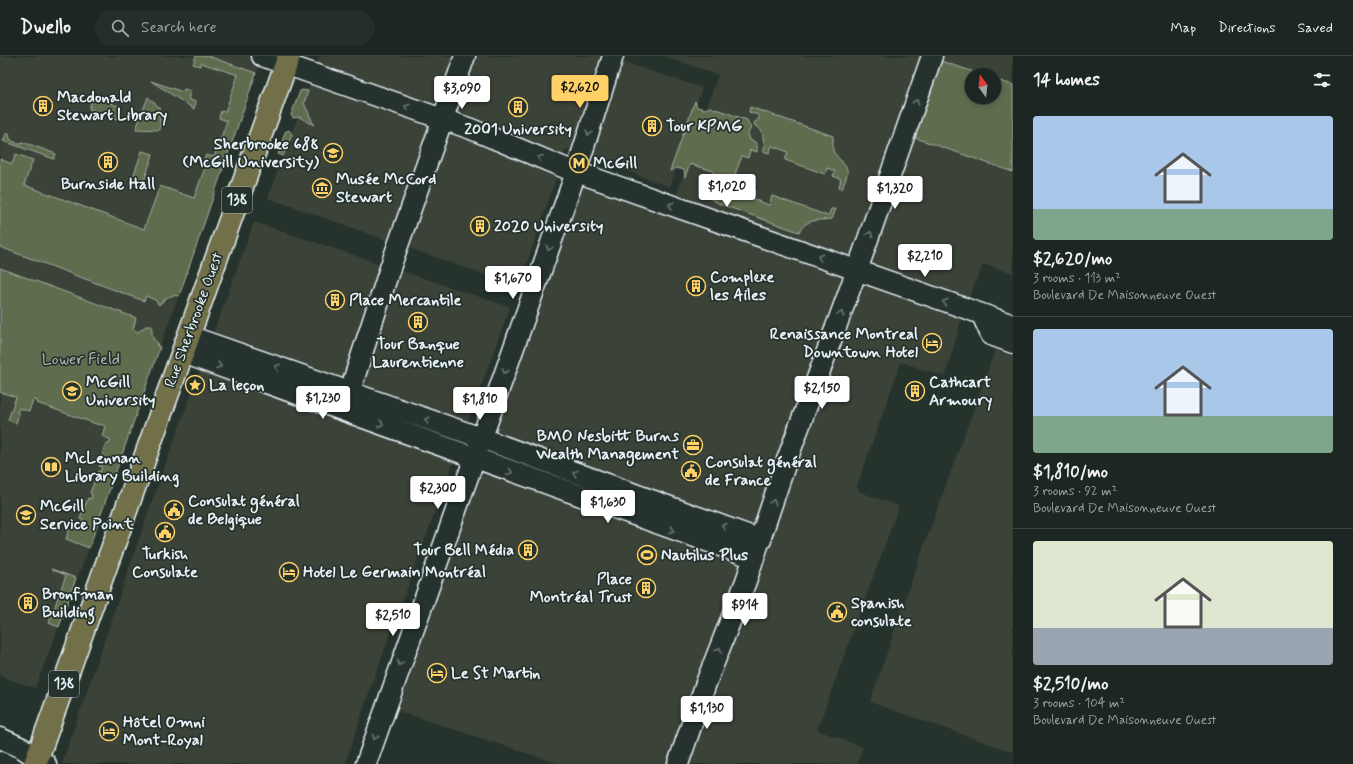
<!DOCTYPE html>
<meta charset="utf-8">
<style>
body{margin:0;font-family:Mynerve,sans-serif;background:#252e2a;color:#f1f3f6;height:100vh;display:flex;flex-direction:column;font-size:15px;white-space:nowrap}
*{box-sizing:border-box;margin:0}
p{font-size:13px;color:#a0a5a5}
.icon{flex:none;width:22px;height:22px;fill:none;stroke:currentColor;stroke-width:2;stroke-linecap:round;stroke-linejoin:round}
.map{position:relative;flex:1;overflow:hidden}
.panel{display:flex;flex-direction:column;background:#1c2622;width:340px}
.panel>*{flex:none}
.needle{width:26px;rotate:345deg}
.fabs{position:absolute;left:965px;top:12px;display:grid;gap:8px}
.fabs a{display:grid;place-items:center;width:36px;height:36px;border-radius:50%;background:#1c2622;box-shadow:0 2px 6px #0003,0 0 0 1px #3a4340;font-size:20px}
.price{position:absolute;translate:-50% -34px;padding:0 9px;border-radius:4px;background:#fff;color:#222;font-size:13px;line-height:26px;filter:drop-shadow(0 1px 2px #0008)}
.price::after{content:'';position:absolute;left:50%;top:24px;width:12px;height:9px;margin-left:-6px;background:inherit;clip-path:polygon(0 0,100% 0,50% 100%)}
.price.active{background:#ffd166;color:#111}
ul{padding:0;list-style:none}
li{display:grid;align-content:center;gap:8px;height:212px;padding:0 20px}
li+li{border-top:1px solid #3a4340}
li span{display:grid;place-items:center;height:124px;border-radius:4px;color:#555}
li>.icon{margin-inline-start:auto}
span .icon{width:72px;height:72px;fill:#fffc;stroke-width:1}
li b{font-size:17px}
h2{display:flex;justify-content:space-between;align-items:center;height:48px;padding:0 20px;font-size:17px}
header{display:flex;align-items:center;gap:24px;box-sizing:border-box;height:56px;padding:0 20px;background:#1c2622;border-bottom:1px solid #3a4340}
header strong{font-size:19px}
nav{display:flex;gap:22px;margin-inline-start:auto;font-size:14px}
.search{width:280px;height:36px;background:#252e2a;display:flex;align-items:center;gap:10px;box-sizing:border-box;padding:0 14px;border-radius:22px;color:#a0a5a5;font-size:15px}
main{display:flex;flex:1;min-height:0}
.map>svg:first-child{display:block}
.built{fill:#3b4339;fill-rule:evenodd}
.green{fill:#5e6c4e;stroke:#a3aea3}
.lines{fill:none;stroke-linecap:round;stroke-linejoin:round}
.secondary-casing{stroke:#e8f1f8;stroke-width:23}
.primary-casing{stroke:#e8f1f8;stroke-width:25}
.secondary{stroke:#26332d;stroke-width:20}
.primary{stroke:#71704a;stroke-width:22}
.oneway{stroke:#6a7674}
.labels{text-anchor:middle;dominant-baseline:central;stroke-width:3.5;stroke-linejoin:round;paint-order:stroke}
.shield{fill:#26332d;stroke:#aeb8bb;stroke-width:1}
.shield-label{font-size:15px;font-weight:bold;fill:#e8f1f8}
.poi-label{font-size:16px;font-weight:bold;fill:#e8f1f8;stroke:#26332d;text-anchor:start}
.street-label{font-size:16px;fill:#e8f1f8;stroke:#26332d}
.park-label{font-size:16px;fill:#b1bcb4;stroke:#26332d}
</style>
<header>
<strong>Dwello</strong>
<div class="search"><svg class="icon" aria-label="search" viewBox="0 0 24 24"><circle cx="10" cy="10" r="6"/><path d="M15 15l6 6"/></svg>Search here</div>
<nav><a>Map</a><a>Directions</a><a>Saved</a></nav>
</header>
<main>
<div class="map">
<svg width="1013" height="708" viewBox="0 0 1013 708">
<rect width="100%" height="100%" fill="#26332d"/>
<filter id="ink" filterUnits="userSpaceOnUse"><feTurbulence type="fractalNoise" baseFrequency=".025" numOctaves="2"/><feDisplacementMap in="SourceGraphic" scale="8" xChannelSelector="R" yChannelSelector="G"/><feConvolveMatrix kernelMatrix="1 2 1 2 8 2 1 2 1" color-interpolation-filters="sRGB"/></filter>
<g filter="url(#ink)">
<path class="built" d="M0,0H263L89,492L35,632L0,620Z
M320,0H605L702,32L670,131L566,93L519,231L268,142Z
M664,0H1013V217L983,208L964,254L945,321L901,306L857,430L860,436L899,450L817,674L863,691L857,708H560L398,655L579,127L673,149L718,19ZM972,19H994V41H972Z
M254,166L510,251L371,631L345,708H62L150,451Z
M995,294L1013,300V696L870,646L912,523Z"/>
<path class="green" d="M196,0H208L256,17L179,240C168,238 165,243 159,249L155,244L146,240L144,245L0,191V103L12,108L16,98L33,104L24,129L144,173L160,130L194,142L207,106L204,104L206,99L214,101L227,65L219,62L221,55L225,56L238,19L201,7L200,10L193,8Z
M941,5L983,19H972V41H994V23L1013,29V116L910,80Z
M151,25L183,36L184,33L191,35L188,43L196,46L194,53Z
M303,34L308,35L304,47L314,69L299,61L293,62L291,59L300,35Z
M93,41L121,51L117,63L89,53Z
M148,41L160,52V74L136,73Z
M695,45L697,51L705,53L710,51L747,64L751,72L748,77L750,84L757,87V96L750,94L748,102L742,100L735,118L742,120L739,129L755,135L753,143L769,149L772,140L828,160L831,153H836L832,163C817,165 807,162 799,176L720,148L705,140L713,115L690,108L685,121L684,114L677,112L670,115Z
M750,51L833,80V95C847,115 852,108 842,133L839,131L841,123L833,120L835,115L827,112L825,118L785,104L788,96L772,90L769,97L763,95L765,89C761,82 766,74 755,70L754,67L759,63L758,59L749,56Z
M289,74L292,78L283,100L278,98L285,76Z
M7,76L9,77L10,83C15,87 18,88 23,86L56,98L54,103L3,85Z
M142,95L153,98L144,125L133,121Z
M0,212L136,262L133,273L138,276L146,270H152C152,277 151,283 158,287L157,290L160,291L89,492L66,483L71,467L81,470L83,464L80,463L88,442L91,443L92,438L90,437L98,415L100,416L102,411L99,410L106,388H109L111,384L102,380L105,370L100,368L99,369L37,347L38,345L33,344L29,355L19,352L17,357L19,358L16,367L8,364L16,341L0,336Z
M51,513L76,522L59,571L49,567L66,519Z"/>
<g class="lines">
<g class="secondary-casing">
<path id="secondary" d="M262,0L471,73L565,112L1013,269
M982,259L991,279L1013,287
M189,280L470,378L761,484
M183,297L754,502
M345,350L391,209L465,0
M0,682L22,692L46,708
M366,708L574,122L613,0
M678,708L706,627L746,525L784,412L861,203L932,0"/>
</g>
<g class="primary-casing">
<path id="primary" d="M35,708L289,0"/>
</g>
<use href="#secondary" class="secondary"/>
<use href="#primary" class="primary"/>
</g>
<defs><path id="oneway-chevron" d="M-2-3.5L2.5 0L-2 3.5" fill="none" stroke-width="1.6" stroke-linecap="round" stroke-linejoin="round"/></defs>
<g class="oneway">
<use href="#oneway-chevron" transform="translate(916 46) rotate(-71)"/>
<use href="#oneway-chevron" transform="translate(407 51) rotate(-161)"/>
<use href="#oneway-chevron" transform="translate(589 77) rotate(107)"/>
<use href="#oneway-chevron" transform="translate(540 102) rotate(-158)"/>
<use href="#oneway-chevron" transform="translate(671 149) rotate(-161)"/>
<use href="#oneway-chevron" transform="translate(870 178) rotate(-70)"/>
<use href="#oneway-chevron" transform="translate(549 192) rotate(110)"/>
<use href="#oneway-chevron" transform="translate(820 201) rotate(-161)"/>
<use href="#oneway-chevron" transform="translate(945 246) rotate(-160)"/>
<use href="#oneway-chevron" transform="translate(841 258) rotate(-70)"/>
<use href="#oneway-chevron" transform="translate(219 310) rotate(20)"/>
<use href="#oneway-chevron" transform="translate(277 311) rotate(-160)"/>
<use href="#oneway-chevron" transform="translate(505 315) rotate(110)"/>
<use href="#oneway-chevron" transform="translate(427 364) rotate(-161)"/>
<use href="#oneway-chevron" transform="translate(381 368) rotate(20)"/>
<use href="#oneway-chevron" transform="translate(510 416) rotate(20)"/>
<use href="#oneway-chevron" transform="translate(575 417) rotate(-160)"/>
<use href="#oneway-chevron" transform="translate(773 446) rotate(-72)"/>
<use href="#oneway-chevron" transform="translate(724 470) rotate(-160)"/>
<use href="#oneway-chevron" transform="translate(672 474) rotate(20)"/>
<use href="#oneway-chevron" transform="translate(719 594) rotate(-68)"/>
<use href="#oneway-chevron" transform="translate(400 607) rotate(109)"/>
<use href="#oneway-chevron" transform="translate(375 681) rotate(108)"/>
</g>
</g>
<defs>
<g id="building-ring" transform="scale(1)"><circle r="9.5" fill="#26332d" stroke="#ffd166" stroke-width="1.5"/><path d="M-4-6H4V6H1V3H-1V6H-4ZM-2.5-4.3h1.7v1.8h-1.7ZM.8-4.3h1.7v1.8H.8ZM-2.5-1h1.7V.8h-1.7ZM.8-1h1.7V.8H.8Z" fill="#ffd166"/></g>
<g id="university-ring" transform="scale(1)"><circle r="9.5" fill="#26332d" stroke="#ffd166" stroke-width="1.5"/><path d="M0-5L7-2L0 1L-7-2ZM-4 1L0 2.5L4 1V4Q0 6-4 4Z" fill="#ffd166"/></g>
<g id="metro-ring" transform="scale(1)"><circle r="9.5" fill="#26332d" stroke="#ffd166" stroke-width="1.5"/><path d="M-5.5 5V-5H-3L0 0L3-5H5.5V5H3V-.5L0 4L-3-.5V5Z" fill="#ffd166"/></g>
<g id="museum-ring" transform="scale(1)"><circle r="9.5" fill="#26332d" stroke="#ffd166" stroke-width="1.5"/><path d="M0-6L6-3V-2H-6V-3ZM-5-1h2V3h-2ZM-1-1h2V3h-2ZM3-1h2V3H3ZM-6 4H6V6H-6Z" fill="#ffd166"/></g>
<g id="hotel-ring" transform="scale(1)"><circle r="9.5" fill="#26332d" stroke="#ffd166" stroke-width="1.5"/><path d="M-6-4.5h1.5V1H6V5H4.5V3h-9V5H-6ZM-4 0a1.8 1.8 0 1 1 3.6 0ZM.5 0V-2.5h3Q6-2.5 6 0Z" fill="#ffd166"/></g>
<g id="sight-ring" transform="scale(1)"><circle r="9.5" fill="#26332d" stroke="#ffd166" stroke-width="1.5"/><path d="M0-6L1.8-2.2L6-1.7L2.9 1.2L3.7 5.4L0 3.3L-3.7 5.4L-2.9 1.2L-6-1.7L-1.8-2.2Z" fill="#ffd166"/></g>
<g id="office-ring" transform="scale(1)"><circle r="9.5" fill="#26332d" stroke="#ffd166" stroke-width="1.5"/><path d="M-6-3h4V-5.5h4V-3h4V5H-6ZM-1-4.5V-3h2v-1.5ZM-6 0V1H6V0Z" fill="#ffd166"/></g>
<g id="library-ring" transform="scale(1)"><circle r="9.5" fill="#26332d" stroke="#ffd166" stroke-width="1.5"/><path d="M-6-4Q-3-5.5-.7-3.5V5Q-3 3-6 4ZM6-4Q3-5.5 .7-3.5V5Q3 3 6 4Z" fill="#ffd166"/></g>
<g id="civic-ring" transform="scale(1)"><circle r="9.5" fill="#26332d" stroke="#ffd166" stroke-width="1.5"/><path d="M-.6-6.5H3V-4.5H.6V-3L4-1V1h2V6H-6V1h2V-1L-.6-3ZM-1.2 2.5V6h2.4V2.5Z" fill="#ffd166"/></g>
<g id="stadium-ring" transform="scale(1)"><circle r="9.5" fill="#26332d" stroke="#ffd166" stroke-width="1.5"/><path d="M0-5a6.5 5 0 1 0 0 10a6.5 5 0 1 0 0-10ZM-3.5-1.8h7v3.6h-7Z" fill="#ffd166"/></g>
</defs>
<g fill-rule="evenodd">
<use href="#building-ring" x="43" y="50"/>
<use href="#building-ring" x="518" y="51"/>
<use href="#building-ring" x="652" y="70"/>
<use href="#university-ring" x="333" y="97"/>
<use href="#building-ring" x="108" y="106"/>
<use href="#metro-ring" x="579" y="107"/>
<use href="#museum-ring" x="322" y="132"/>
<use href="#building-ring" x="480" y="170"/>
<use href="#building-ring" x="696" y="230"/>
<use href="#building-ring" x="335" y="244"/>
<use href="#building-ring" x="418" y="266"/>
<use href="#hotel-ring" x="932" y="287"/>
<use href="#sight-ring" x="195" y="329"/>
<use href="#university-ring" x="72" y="335"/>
<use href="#building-ring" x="915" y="335"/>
<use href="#office-ring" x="693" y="389"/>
<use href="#library-ring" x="51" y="411"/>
<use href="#civic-ring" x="691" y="415"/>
<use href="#civic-ring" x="174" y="454"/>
<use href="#university-ring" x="26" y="459"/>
<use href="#civic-ring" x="165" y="476"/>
<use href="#building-ring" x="528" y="494"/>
<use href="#stadium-ring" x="647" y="499"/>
<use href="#hotel-ring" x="289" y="516"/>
<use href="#building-ring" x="646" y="532"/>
<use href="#building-ring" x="28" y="547"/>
<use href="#civic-ring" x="837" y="556"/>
<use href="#hotel-ring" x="437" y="617"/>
<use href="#hotel-ring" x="109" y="675"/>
</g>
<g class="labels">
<g class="shield">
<rect x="222" y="131" width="30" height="26" rx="3"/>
<rect x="49" y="615" width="30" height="26" rx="3"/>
</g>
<g class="shield-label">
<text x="237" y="144">138</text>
<text x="64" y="628">138</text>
</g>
<g class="poi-label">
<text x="57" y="41">Macdonald<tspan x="57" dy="18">Stewart Library</tspan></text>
<text x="666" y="70">Tour KPMG</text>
<text x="518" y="73" text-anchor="middle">2001 University</text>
<text x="319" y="88" text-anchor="end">Sherbrooke 688<tspan x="319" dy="18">(McGill University)</tspan></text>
<text x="593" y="107">McGill</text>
<text x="336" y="123">Musée McCord<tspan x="336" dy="18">Stewart</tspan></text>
<text x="108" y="128" text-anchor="middle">Burnside Hall</text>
<text x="494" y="170">2020 University</text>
<text x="710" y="221">Complexe<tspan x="710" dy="18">les Ailes</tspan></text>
<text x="349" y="244">Place Mercantile</text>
<text x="918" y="278" text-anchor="end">Renaissance Montreal<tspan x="918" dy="18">Downtown Hotel</tspan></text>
<text x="418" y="288" text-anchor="middle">Tour Banque<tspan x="418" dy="18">Laurentienne</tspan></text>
<text x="86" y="326">McGill<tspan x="86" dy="18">University</tspan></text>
<text x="929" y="326">Cathcart<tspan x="929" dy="18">Armoury</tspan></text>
<text x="209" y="329">La leçon</text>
<text x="679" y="380" text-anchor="end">BMO Nesbitt Burns<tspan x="679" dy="18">Wealth Management</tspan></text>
<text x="65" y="402">McLennan<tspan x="65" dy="18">Library Building</tspan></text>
<text x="705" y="406">Consulat général<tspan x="705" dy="18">de France</tspan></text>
<text x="188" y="445">Consulat général<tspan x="188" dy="18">de Belgique</tspan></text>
<text x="40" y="450">McGill<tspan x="40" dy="18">Service Point</tspan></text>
<text x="514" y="494" text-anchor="end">Tour Bell Média</text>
<text x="165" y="498" text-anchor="middle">Turkish<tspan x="165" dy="18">Consulate</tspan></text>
<text x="661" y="499">Nautilus Plus</text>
<text x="303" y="516">Hotel Le Germain Montréal</text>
<text x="632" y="523" text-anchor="end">Place<tspan x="632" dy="18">Montréal Trust</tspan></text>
<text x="42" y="538">Bronfman<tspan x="42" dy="18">Building</tspan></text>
<text x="851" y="547">Spanish<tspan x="851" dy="18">consulate</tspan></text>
<text x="451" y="617">Le St Martin</text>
<text x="123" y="666">Hôtel Omni<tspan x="123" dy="18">Mont-Royal</tspan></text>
</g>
<g class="street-label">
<text transform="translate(194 264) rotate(-70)">Rue Sherbrooke Ouest</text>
</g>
<g class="park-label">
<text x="81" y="303">Lower Field</text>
</g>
</g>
</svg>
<div class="fabs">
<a><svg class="needle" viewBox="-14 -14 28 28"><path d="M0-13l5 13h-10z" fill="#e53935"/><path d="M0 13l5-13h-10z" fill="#a0a5a5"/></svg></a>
</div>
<b class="price active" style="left:580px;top:53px">$2,620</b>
<b class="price" style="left:462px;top:54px">$3,090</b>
<b class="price" style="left:727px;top:152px">$1,020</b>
<b class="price" style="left:895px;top:154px">$1,320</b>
<b class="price" style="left:925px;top:222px">$2,210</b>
<b class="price" style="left:513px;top:244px">$1,670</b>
<b class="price" style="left:822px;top:354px">$2,150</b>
<b class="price" style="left:323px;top:364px">$1,230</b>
<b class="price" style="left:480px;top:365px">$1,810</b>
<b class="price" style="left:438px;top:454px">$2,300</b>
<b class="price" style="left:608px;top:468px">$1,630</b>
<b class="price" style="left:745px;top:571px">$914</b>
<b class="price" style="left:393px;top:581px">$2,510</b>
<b class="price" style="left:707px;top:674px">$1,130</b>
</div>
<section class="panel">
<h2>14 homes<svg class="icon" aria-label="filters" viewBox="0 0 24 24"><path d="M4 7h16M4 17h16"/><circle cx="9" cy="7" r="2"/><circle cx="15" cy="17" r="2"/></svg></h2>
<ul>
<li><span style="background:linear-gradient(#a9c7e8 75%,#7fa58c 0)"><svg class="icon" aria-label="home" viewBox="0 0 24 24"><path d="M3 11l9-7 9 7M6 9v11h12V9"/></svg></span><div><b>$2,620/mo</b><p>3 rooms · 113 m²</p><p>Boulevard De Maisonneuve Ouest</p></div></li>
<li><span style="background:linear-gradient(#a9c7e8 70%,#7fa58c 0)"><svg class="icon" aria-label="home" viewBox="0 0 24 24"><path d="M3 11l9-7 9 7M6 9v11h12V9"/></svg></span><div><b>$1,810/mo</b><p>3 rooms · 92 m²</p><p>Boulevard De Maisonneuve Ouest</p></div></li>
<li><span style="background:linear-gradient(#dfe7d0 70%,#9aa5b1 0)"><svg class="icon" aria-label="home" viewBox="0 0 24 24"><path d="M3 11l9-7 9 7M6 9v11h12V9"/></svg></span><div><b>$2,510/mo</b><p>3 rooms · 104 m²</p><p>Boulevard De Maisonneuve Ouest</p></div></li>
</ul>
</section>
</main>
